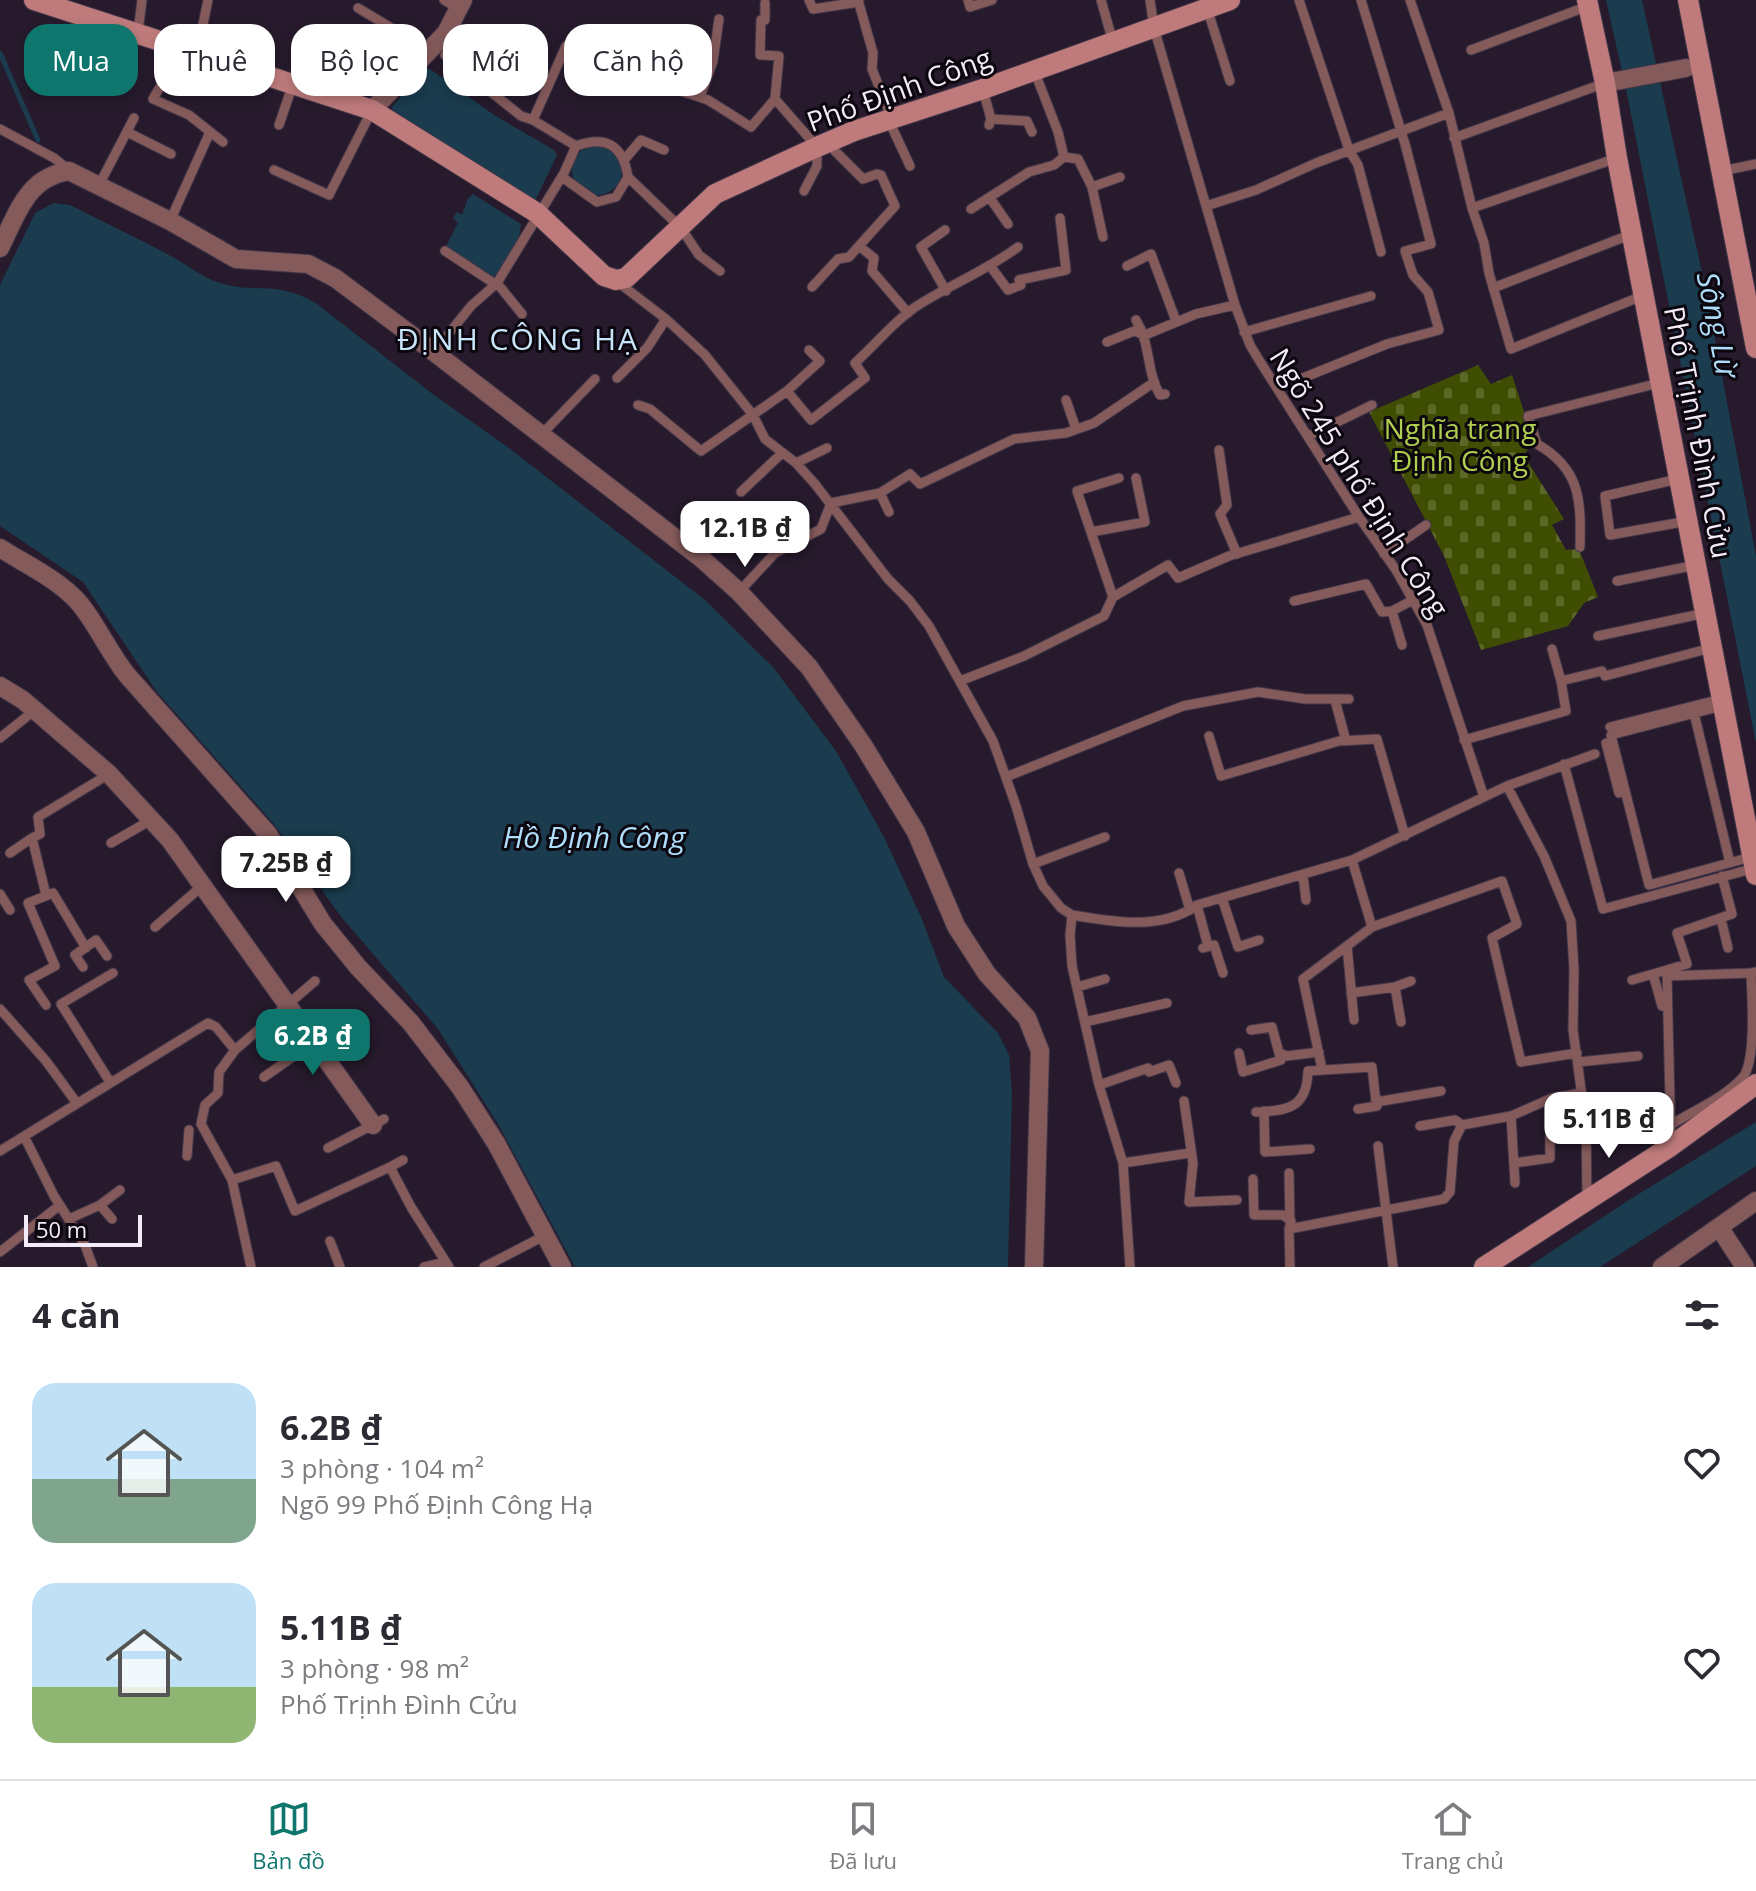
<!DOCTYPE html>
<html lang="vi">
<meta charset="utf-8">
<style>
body{margin:0;font-family:"Open Sans",sans-serif;background:#f2f2f3;color:#2b2b33;height:100vh;display:flex;flex-direction:column;font-size:30px;white-space:nowrap}
*{box-sizing:border-box;margin:0}
p{font-size:26px;color:#7c7c81}
.icon{flex:none;width:44px;height:44px;fill:none;stroke:currentColor;stroke-width:2;stroke-linecap:round;stroke-linejoin:round}
.map{position:relative;height:1267px;overflow:hidden}
.details{display:flex;flex-direction:column;background:#fff;flex:1}
.details>*{flex:none}
.guide{position:absolute;left:24px;top:24px;width:800px;height:72px;display:flex;gap:16px}
.scale{position:absolute;left:24px;bottom:20px;width:118px;box-sizing:border-box;padding-left:8px;border:4px solid #f3ebf8;border-top:0;font-size:22px;line-height:28px;white-space:nowrap;color:#f3ebf8;-webkit-text-stroke:6px #0c070f;paint-order:stroke}
.price{position:absolute;translate:-50% -68px;padding:0 18px;border-radius:16px;background:#fff;color:#222;font-size:26px;line-height:52px;filter:drop-shadow(0 2px 4px #0008)}
.price::after{content:'';position:absolute;left:50%;top:48px;width:24px;height:18px;margin-left:-12px;background:inherit;clip-path:polygon(0 0,100% 0,50% 100%)}
.price.on{background:#0f766e;color:#fff}
ul{padding:0;list-style:none}
li{display:flex;align-items:center;gap:24px;height:200px;padding:0 32px}
li span{display:grid;place-items:center;flex:none;width:224px;height:160px;border-radius:24px;color:#555}
li>.icon{margin-inline-start:auto}
span .icon{width:96px;height:96px;fill:#fffc;stroke-width:1}
li b{font-size:34px}
h2{display:flex;justify-content:space-between;align-items:center;height:96px;padding:0 32px;font-size:34px}
.chip{padding:0 28px;border-radius:24px;background:#fff;box-shadow:0 4px 12px #0003;font-size:28px;line-height:72px}
.chip.on{background:#0f766e;color:#fff}
.menu{display:flex;justify-content:space-around;align-items:center;height:112px;border-top:2px solid #e1e1e2;background:#fff;font-size:22px;color:#7c7c81}
.menu a{display:grid;justify-items:center;gap:4px}
.menu .on{color:#0f766e}
.map>svg:first-child{display:block}
.cemetery{fill:url(#cemetery-stones)}
.water{fill:#1a3c4e}
.lines{fill:none;stroke-linecap:round;stroke-linejoin:round}
.stream{stroke:#1a3c4e;stroke-width:5}
.lane-casing{stroke:#433749;stroke-width:11}
.street-casing{stroke:#433749;stroke-width:20}
.secondary-casing{stroke:#433749;stroke-width:22}
.lane{stroke:#855a5b;stroke-width:9}
.street{stroke:#855a5b;stroke-width:18}
.secondary{stroke:#bf7b7c;stroke-width:20}
.labels{text-anchor:middle;dominant-baseline:central;stroke-width:6;stroke-linejoin:round;paint-order:stroke}
.street-label{font-size:28px;fill:#f3ebf8;stroke:#0c070f}
.park-label{font-size:28px;fill:#b0ce4f;stroke:#0c070f}
.water-label{font-size:30px;font-style:italic;fill:#aeddf9;stroke:#0c070f}
.neighbourhood-label{font-size:30px;letter-spacing:2px;fill:#c9e5f9;stroke:#0c070f}
</style>
<div class="map">
<svg width="1756" height="1267" viewBox="0 0 1756 1267">
<defs>
<pattern id="cemetery-stones" width="16" height="16" patternUnits="userSpaceOnUse" patternTransform="scale(2)"><rect width="16" height="16" fill="#404e03"/><path d="M2 7V4a2 2 0 0 1 4 0v3zM10 15v-3a2 2 0 0 1 4 0v3z" fill="#5c6828"/></pattern>
</defs>
<rect width="100%" height="100%" fill="#261a2c"/>
<path class="cemetery" d="M1478,365L1491,384L1512,375L1533,439L1524,456L1564,519L1552,525L1566,550L1579,549L1598,597L1584,603L1568,626L1481,650L1444,556L1369,412Z"/>
<path class="water" d="M1606,0H1642L1706,291L1756,556V743L1627,94Z
M425,68L430,69L494,115L554,150L557,155L536,199L531,200L392,111V107Z
M572 170a25 25 0 1 1 50 0a25 25 0 1 1-50 0Z
M473,194L521,224L518,242L494,277L458,257L446,246L458,223L453,218L457,212L462,215L468,198Z
M54,203L70,205C103,222 136,237 169,255C185,263 200,276 217,282C253,295 277,279 317,304L434,395L509,448L705,600L773,667L836,751L884,837L921,917L944,977L998,1033L1009,1055L1012,1093L1008,1267H575L498,1124L438,1029L342,918L273,823L157,692L83,582L0,526V285L35,213Z
M1756,1122V1166L1600,1267H1528L1632,1198Z"/>
<g class="lines">
<path class="stream" d="M0,53L38,140"/>
<g class="lane-casing">
<path id="lane" d="M444,0L459,9
M809,0L813,9L859,2
M858,0L873,53L872,69L892,119
M968,0L970,7L992,0
M1101,0L1113,42
M1150,0L1154,28L1235,305L1250,345L1259,360L1359,517L1396,570L1427,625L1484,797
M1299,0L1349,150L1358,165L1381,252
M1410,0L1449,113L1472,208L1484,243L1489,273L1511,349L1642,296
M765,3V20H761L760,55L779,56L775,99L817,147V166L804,191
M358,8L430,51
M1207,8L1230,81
M138,32L142,0
M177,48L167,75L153,99L189,115L223,142
M1471,50L1588,6
M197,53L208,0
M1034,70L1058,132L1064,157L1078,159L1092,187L1103,237
M675,89L708,100L751,127L775,99
M983,90L991,119L989,125
M700,97L713,61L719,19
M991,119L1027,121L1032,132
M533,120L566,46
M889,121L910,166
M279,125L293,84
M0,129L54,158L69,170
M127,132L171,154
M1454,138L1605,83
M625,159L641,140L664,150
M274,170L329,195L372,110
M1722,171L1756,164
M562,177L597,202L616,197L628,177C623,145 606,135 576,146
M628,177L681,228L699,255L720,271
M99,185L134,118
M1092,187L1120,177
M990,198L1008,224
M1206,206L1256,190L1316,163L1449,113
M1472,208L1617,158
M971,209L1029,172L1054,165L1064,157
M170,221L210,132
M945,230L921,247L946,291
M859,246L874,258L872,271L908,313
M445,251L495,284
M1127,266L1151,254L1176,321
M991,267L1008,290L1021,285L1019,280L1066,270L1060,218
M497,283L522,314
M619,283L666,319L705,355L753,415L765,439L796,463L815,484L888,579L910,601L929,626L993,741L1016,806L1033,864L1043,886L1061,908L1072,915L1070,935L1072,966L1099,1085L1123,1163L1130,1267
M812,287L838,259L849,257L895,206L881,175L877,174L863,179L828,144
M1493,288L1632,234
M1136,320C1151,344 1146,371 1160,395L1165,394
M1244,332L1371,296
M1107,342L1134,331L1145,335L1196,314L1235,305
M434,352L471,306L497,283L564,173L576,146L533,120L521,116L445,55L457,38L446,33
M617,378L647,348L666,319
M1278,388L1387,344L1439,330L1428,292L1413,275L1405,251L1431,244L1405,144L1361,0
M787,391L811,420L865,378L855,363C876,344 896,319 920,304C952,284 987,270 1018,247
M1066,400L1076,429
M638,405L650,409L701,451L787,391L820,361L809,350
M542,434L595,379
M1309,436L1372,405
M1219,450L1227,505L1220,514L1237,554
M796,463L827,448
M1678,479L1605,496L1610,535L1688,521
M741,492L781,454
M880,493L889,512
M1091,532L1145,522L1136,478
M1580,547C1581,501 1581,469 1537,444L1528,416L1659,383
M1384,554L1426,525
M1617,581L1696,565
M739,592L775,553L821,529L831,503L880,493L910,474L920,484L1014,439L1066,433L1094,423L1153,383
M1113,597L1077,491L1119,478
M1294,601L1366,584L1382,612L1392,611L1413,600
M1392,611L1402,645
M1598,636L1705,613
M1605,676L1711,648
M960,681L1024,656L1104,616L1113,597L1168,565L1178,578L1229,556L1359,517
M1561,681L1602,671
M1335,700L1346,741
M1722,706L1611,735L1649,885L1751,857
M1694,713L1730,863
M1610,727L1721,699
M1209,736L1221,776L1339,741L1377,739L1405,836
M0,738L35,710
M1464,740L1566,711L1561,681L1552,649
M1606,743L1619,793
M1564,764L1603,909L1755,868
M1006,777L1183,706L1258,692L1305,699H1349
M1507,786L1544,856L1571,921L1574,969L1573,1030L1586,1126L1587,1199
M111,843L151,820
M10,853L32,838
M1352,860L1372,927
M1033,864L1105,837
M1179,873L1190,910
M1303,875L1306,900
M0,894L10,910
M46,895L32,838L40,834L38,817L109,774
M1222,898L1238,947L1259,940
M1197,905L1208,946
M1072,915C1113,922 1161,931 1197,905L1352,860L1507,786L1595,754
M1721,919L1728,948
M155,927L202,886
M1347,946L1354,1020
M1203,948L1214,945L1223,973
M83,967L75,955L96,940L107,956
M1632,980L1653,974
M1077,987L1105,979
M1395,987L1401,1022
M1351,993L1395,987L1411,981
M46,1005L29,980L55,966L28,903L53,893L86,948
M1662,1006L1653,974L1687,964L1677,933L1732,914L1722,876
M0,1009L46,1061L76,1102
M1085,1022L1167,1003
M1251,1030L1272,1027L1279,1053L1287,1056L1319,1052
M1239,1053L1243,1072L1281,1060L1279,1053
M1578,1062L1638,1056
M1322,1069L1303,979L1372,927L1502,881L1517,924L1492,938L1521,1062L1577,1053
M264,1077L314,1042
M110,1082L61,1004L113,973
M1099,1085L1148,1068L1149,1072L1169,1065L1176,1083
M1184,1101L1193,1163L1189,1202L1237,1200
M1358,1109L1377,1106L1376,1102
M1264,1111L1265,1152L1310,1149
M1256,1112C1289,1111 1307,1107 1308,1071L1372,1067L1376,1102L1441,1091
M1511,1116L1515,1183
M1672,1124C1695,1110 1726,1097 1744,1076C1756,1056 1752,999 1751,973L1756,972
M1420,1126L1455,1120L1462,1125
M1586,1126L1652,1115
M25,1138L54,1196L85,1245L93,1267
M1671,1145L1667,976L1751,973
M1378,1146L1393,1267
M328,1148L384,1119
M0,1151L208,1023L216,1027L235,1050
M187,1156L189,1130
M1123,1163L1190,1153
M1514,1163L1550,1158V1136
M390,1167L403,1160
M1289,1173L1290,1225
M1253,1179L1254,1215H1283L1291,1221
M232,1180L276,1166L295,1211L390,1167L411,1207L449,1267
M100,1205L112,1219
M69,1219L100,1205L120,1190
M330,1241L340,1267
M0,1252L60,1205
M251,1267L232,1180L201,1124L205,1105L218,1093L219,1072L235,1050L315,981
M424,1267L446,1262
M484,1267L544,1236
M1290,1267L1289,1229L1444,1199L1450,1192L1454,1141L1462,1125L1511,1116L1552,1098L1582,1093"/>
</g>
<g class="street-casing">
<path id="street" d="M1605,83L1686,68
M372,110L446,33L463,0
M0,248C17,214 27,177 69,171L170,221L236,259L308,264L335,278L434,352L701,558L739,592L809,667L863,745L916,832L956,926L987,974L1027,1018L1040,1051L1034,1267
M0,548C28,566 67,583 86,612C101,633 111,655 127,675L268,834L323,924L358,967L411,1023L460,1087L496,1143L562,1267
M0,686L23,700L109,774L170,840L373,1125
M1719,1227L1745,1267
M1662,1267L1756,1201"/>
</g>
<g class="secondary-casing">
<path id="secondary" d="M34,0L372,110L537,213L604,276L616,280L626,278L715,194L817,147L854,131L983,89L1230,0
M1587,0L1605,83L1617,158L1756,875
M1688,0L1756,348
M1484,1267L1671,1146L1756,1084"/>
</g>
<use href="#lane" class="lane"/>
<use href="#street" class="street"/>
<use href="#secondary" class="secondary"/>
</g>
<g class="labels">
<g class="street-label">
<text transform="translate(899 89) rotate(-20)">Phố Định Công</text>
<text transform="translate(1699 432) rotate(79)">Phố Trịnh Đình Cửu</text>
<text transform="translate(1360 482) rotate(58)">Ngõ 245 phố Định Công</text>
</g>
<g class="park-label">
<text x="1460" y="428">Nghĩa trang<tspan x="1460" dy="32">Định Công</tspan></text>
</g>
<g class="water-label">
<text transform="translate(1718 324) rotate(79)">Sông Lừ</text>
<text x="594" y="836">Hồ Định Công</text>
</g>
<g class="neighbourhood-label">
<text x="518" y="338">ĐỊNH CÔNG HẠ</text>
</g>
</g>
</svg>
<div class="scale">50 m</div>
<b class="price" style="left:745px;top:569px">12.1B ₫</b>
<b class="price" style="left:286px;top:904px">7.25B ₫</b>
<b class="price on" style="left:313px;top:1077px">6.2B ₫</b>
<b class="price" style="left:1609px;top:1160px">5.11B ₫</b>
<div class="guide">
<a class="chip on">Mua</a>
<a class="chip">Thuê</a>
<a class="chip">Bộ lọc</a>
<a class="chip">Mới</a>
<a class="chip">Căn hộ</a>
</div>
</div>
<section class="details">
<h2>4 căn<svg class="icon" aria-label="filters" viewBox="0 0 24 24"><path d="M4 7h16M4 17h16"/><circle cx="9" cy="7" r="2"/><circle cx="15" cy="17" r="2"/></svg></h2>
<ul>
<li><span style="background:linear-gradient(#bfe0f5 60%,#7fa58c 0)"><svg class="icon" aria-label="home" viewBox="0 0 24 24"><path d="M3 11l9-7 9 7M6 9v11h12V9"/></svg></span><div><b>6.2B ₫</b><p>3 phòng · 104 m²</p><p>Ngõ 99 Phố Định Công Hạ</p></div><svg class="icon" aria-label="heart" viewBox="0 0 24 24"><path d="M12 20l-8-8c-3-5 5-10 8-4 3-6 11-1 8 4z"/></svg></li>
<li><span style="background:linear-gradient(#bfe0f5 65%,#8fb573 0)"><svg class="icon" aria-label="home" viewBox="0 0 24 24"><path d="M3 11l9-7 9 7M6 9v11h12V9"/></svg></span><div><b>5.11B ₫</b><p>3 phòng · 98 m²</p><p>Phố Trịnh Đình Cửu</p></div><svg class="icon" aria-label="heart" viewBox="0 0 24 24"><path d="M12 20l-8-8c-3-5 5-10 8-4 3-6 11-1 8 4z"/></svg></li>
</ul>
</section>
<nav class="menu">
<a class="on"><svg class="icon" aria-label="map" viewBox="0 0 24 24"><path d="M3 6l6-2 6 2 6-2v14l-6 2-6-2-6 2zM9 4v14M15 6v14"/></svg>Bản đồ</a>
<a><svg class="icon" aria-label="saved" viewBox="0 0 24 24"><path d="M7 4h10v16l-5-4-5 4z"/></svg>Đã lưu</a>
<a><svg class="icon" aria-label="home" viewBox="0 0 24 24"><path d="M3 11l9-7 9 7M6 9v11h12V9"/></svg>Trang chủ</a>
</nav>
